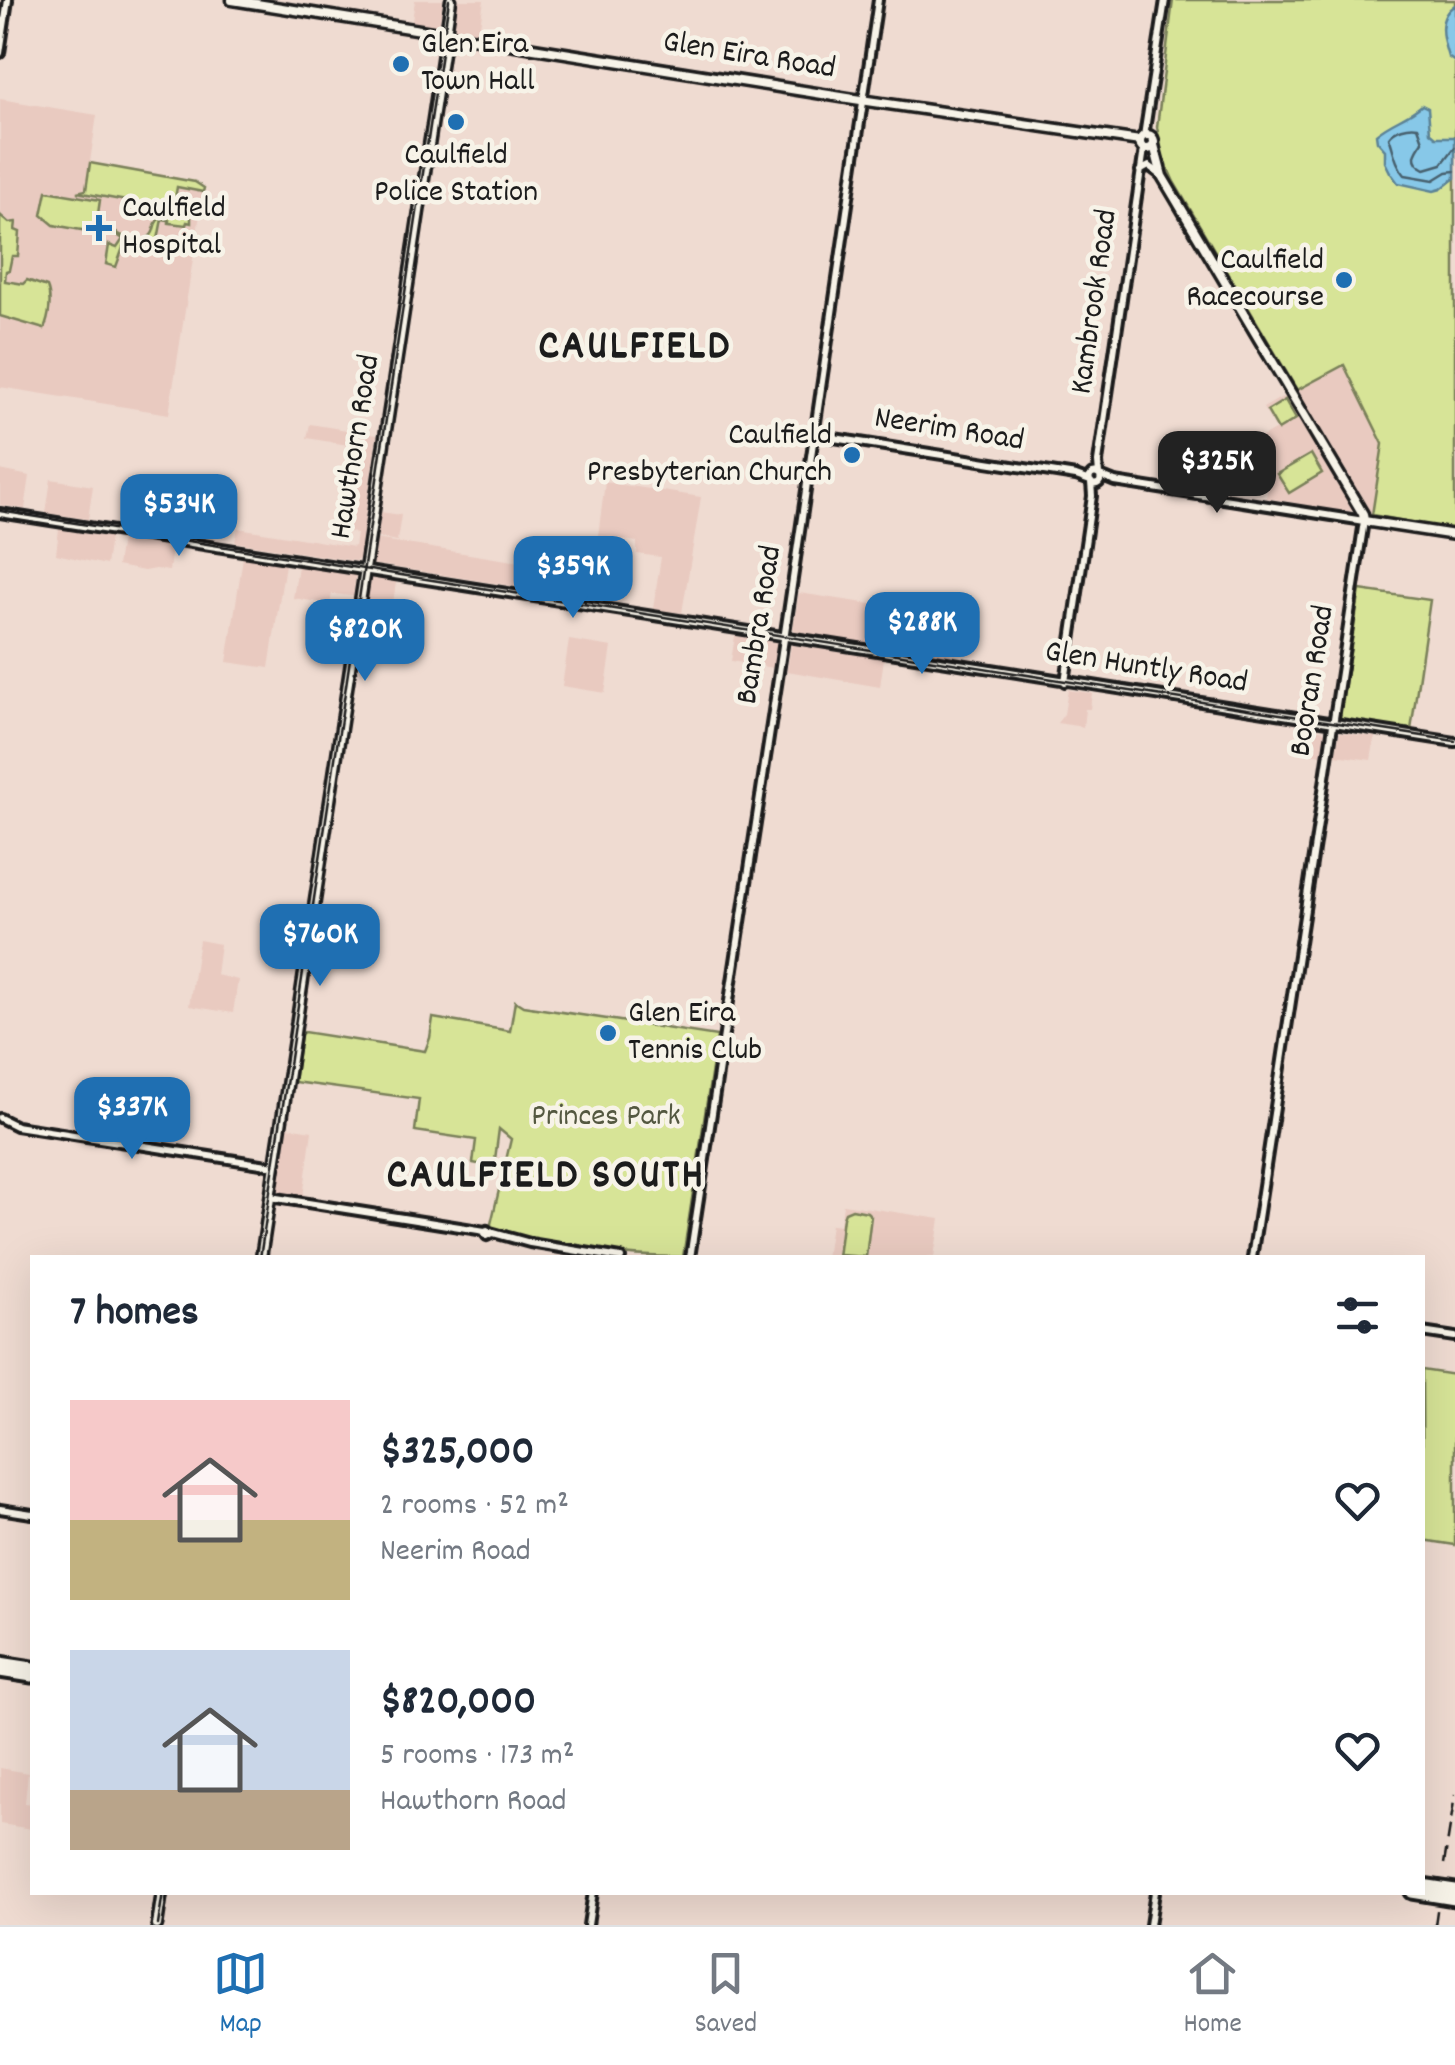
<!DOCTYPE html>
<meta charset="utf-8">
<style>
body{margin:0;font-family:Dekko,sans-serif;background:#f2f2f3;color:#1f2937;height:100vh;display:flex;flex-direction:column;font-size:38px;white-space:nowrap}
*{box-sizing:border-box;margin:0}
p{font-size:32px;color:#747a83}
.icon{flex:none;width:55px;height:55px;fill:none;stroke:currentColor;stroke-width:2;stroke-linecap:round;stroke-linejoin:round}
.map{position:relative;flex:1;overflow:hidden}
.details{position:absolute;left:30px;top:1255px;width:1395px;height:640px;display:flex;flex-direction:column;background:#fff;border-radius:0px;box-shadow:0 10px 40px #0002}
.details>*{flex:none}
.price{position:absolute;translate:-50% -85px;padding:0 22px;border-radius:20px;background:#1f6fb2;color:#fff;font-size:32px;line-height:65px;filter:drop-shadow(0 2px 5px #0008)}
.price::after{content:'';position:absolute;left:50%;top:60px;width:30px;height:22px;margin-left:-15px;background:inherit;clip-path:polygon(0 0,100% 0,50% 100%)}
.price.on{background:#222;color:#fff}
ul{padding:0;list-style:none}
li{display:flex;align-items:center;gap:30px;height:250px;padding:0 40px}
li span{display:grid;place-items:center;flex:none;width:280px;height:200px;border-radius:0px;color:#555}
li>.icon{margin-inline-start:auto}
span .icon{width:120px;height:120px;fill:#fffc;stroke-width:1}
li b{font-size:42px}
h2{display:flex;justify-content:space-between;align-items:center;height:120px;padding:0 40px;font-size:42px}
.tabs{display:flex;justify-content:space-around;align-items:center;height:140px;border-top:2px solid #e0e1e3;background:#fff;font-size:28px;color:#747a83}
.tabs a{display:grid;justify-items:center;gap:5px}
.tabs .on{color:#1f6fb2}
.map>svg:first-child{display:block}
.built{fill:#e9cac0}
.green{fill:#d7e497;stroke:#7a805a;stroke-width:2.5}
.water{fill:#87c8e8;stroke:#5c8396;stroke-width:2.5}
.lines{fill:none;stroke-linecap:round;stroke-linejoin:round}
.shore{stroke:#47616e;stroke-width:2.5}
.tertiary-casing{stroke:#1c1c1c;stroke-width:14}
.secondary-casing{stroke:#1c1c1c;stroke-width:15}
.trunk-casing{stroke:#1c1c1c;stroke-width:19}
.tertiary{stroke:#f7f3e8;stroke-width:6}
.secondary{stroke:#f7f3e8;stroke-width:8}
.trunk{stroke:#f7f3e8;stroke-width:11}
.tram{stroke:#1c1c1c;stroke-width:2.5}
.rail{stroke:#1c1c1c;stroke-width:2.5;stroke-dasharray:15 8;stroke-linecap:butt}
.poi-dot{fill:#1f6fb2;stroke:#f7f3e8;stroke-width:4}
.labels{text-anchor:middle;dominant-baseline:central;stroke-width:9;stroke-linejoin:round;paint-order:stroke}
.poi-label{font-size:32px;fill:#1c1c1c;stroke:#f7f3e8;text-anchor:start}
.street-label{font-size:32px;fill:#1c1c1c;stroke:#f7f3e8}
.park-label{font-size:32px;fill:#545841;stroke:#f7f3e8}
.district-label{font-size:42px;font-weight:bold;letter-spacing:2.5px;fill:#1c1c1c;stroke:#f7f3e8}
</style>
<div class="map">
<svg width="1455" height="1925" viewBox="0 0 1455 1925">
<rect width="100%" height="100%" fill="#efdbd1"/>
<filter id="ink" filterUnits="userSpaceOnUse"><feTurbulence type="fractalNoise" baseFrequency=".01" numOctaves="2"/><feDisplacementMap in="SourceGraphic" scale="20" xChannelSelector="R" yChannelSelector="G"/><feConvolveMatrix kernelMatrix="1 2 1 2 8 2 1 2 1" color-interpolation-filters="sRGB"/></filter>
<g filter="url(#ink)">
<path class="built" d="M415,0H443L439,26L412,21Z
M458,0H484L479,32L453,28Z
M0,99L97,115L90,162L170,176L195,182L204,188L169,414L0,387Z
M1344,364L1383,444L1372,515L1297,390Z
M1282,397L1286,398L1352,510L1349,512L1266,498L1270,474L1245,469L1246,462L1259,439L1276,429L1263,408Z
M310,424L377,435L359,559L355,561L235,542L238,528L354,547L356,534L345,530V526L339,524L334,519L348,445L307,438Z
M0,470L30,476L25,509L0,505Z
M51,479L93,486L88,519L46,513Z
M605,482L701,497L682,613L653,609L661,557L637,554V542L598,536Z
M380,512L401,515L397,541L376,537Z
M59,529L110,537L106,565L56,554Z
M121,539L172,547L169,571L155,569L144,571L117,566Z
M375,539L539,565L536,587L533,589L373,564Z
M243,557L285,564L269,668L227,662Z
M298,566L356,575L353,596L332,594L330,604L293,598Z
M371,578L396,582L393,603L385,602L384,610L365,607Z
M799,593L911,610L910,623L955,629L950,658L843,641L795,631L793,628Z
M735,636L777,642L773,668L731,661Z
M569,640L612,647L605,693L562,686Z
M791,645L884,658L880,687L787,671Z
M1068,690L1092,693L1090,709H1085L1083,727L1057,723L1064,714Z
M1302,726L1325,731L1321,755L1299,751Z
M1340,732L1375,737L1371,760L1335,755Z
M199,940L220,944L216,975L238,980L233,1013L189,1006Z
M287,1127L312,1131L303,1197L280,1193L278,1191Z
M843,1204L940,1219L934,1257L826,1258L831,1224L840,1225Z
M0,1768L28,1773L25,1803L32,1804V1829L0,1824Z"/>
<path class="green" d="M1173,0H1455V530L1372,515L1383,444L1344,365L1297,390L1174,182L1162,155L1157,127Z
M90,163L195,182L204,188L203,192L177,187L174,204L132,202L77,192L86,190Z
M47,191L100,200L97,221C108,228 135,248 149,237C155,233 153,229 156,223C158,219 164,214 168,211L188,213L191,216V223L187,222L186,225L169,223V220L162,219L155,255L148,253V246L143,245L142,248L124,245L116,267L106,264L109,245L117,248L123,239L110,230L99,229L98,233L54,225L42,215Z
M0,215L9,223L16,222L15,230L20,232L18,256H12L9,270L6,271L5,281L23,284L27,280L47,287C52,299 49,318 44,329L0,316Z
M1285,400L1296,419L1278,430L1267,411Z
M1311,454L1322,473L1289,493L1277,474Z
M1360,590L1430,600L1411,730L1339,721Z
M515,1001L523,1006L717,1036L683,1257C619,1257 553,1247 492,1230L491,1224L511,1139L499,1129L494,1167L473,1163L476,1140L415,1131L419,1099L294,1082L301,1034L304,1032L425,1051L430,1038L433,1018L510,1031Z
M852,1209L867,1212L871,1216L866,1257L841,1255L840,1257H838L843,1217L845,1212Z
M1422,1370L1455,1375V1545L1423,1540Z"/>
<path class="water" d="M1455,5V62L1448,57C1442,38 1436,17 1455,5Z
M1422,105L1428,108L1430,132L1436,137H1455V178L1441,189L1434,191L1398,183L1390,172L1385,162V150L1377,141L1376,134C1391,121 1407,118 1422,105Z"/>
<g class="lines">
<path class="shore" d="M1455,147L1442,164L1425,169C1409,161 1415,152 1423,141L1418,127C1409,125 1394,129 1389,137C1394,150 1395,164 1405,175L1434,180L1447,172L1455,171"/>
<g class="tertiary-casing">
<path id="tertiary" d="M0,53L8,0
M1144,136L1165,0
M1140,171L1149,166L1161,175
M815,435L1076,476L1090,481
M1089.5 479a5.5 5.5 0 1 1 11 0a5.5 5.5 0 1 1-11 0Z
M1099,475L1098,462L1144,149
M1100,476L1115,482L1364,521L1252,1258
M0,513L1455,742
M1065,682L1092,496L1091,482
M0,1118L16,1126L274,1166
M270,1197L485,1231
M487,1230L491,1234L487,1236L484,1232Z
M490,1232L530,1243L621,1258
M690,1258L789,606L878,0
M1422,1332L1455,1337
M0,1509L32,1514
M588,1925L593,1892
M1150,1925L1155,1892"/>
</g>
<g class="secondary-casing">
<path id="secondary" d="M232,0L854,99L1140,141
M1140 142a7 7 0 1 1 14 0a7 7 0 1 1-14 0Z
M1154,145L1162,176L1363,514L1364,521L1455,535
M261,1258L451,0
M157,1925L162,1892"/>
</g>
<g class="trunk-casing">
<path id="trunk" d="M0,1663L32,1668
M0,1671L32,1676
M1422,1885L1455,1890
M1412,1892L1455,1899"/>
</g>
<use href="#tertiary" class="tertiary"/>
<use href="#secondary" class="secondary"/>
<use href="#trunk" class="trunk"/>
<path class="tram" d="M0,511L1059,680L1455,741
M260,1258L449,0
M158,1925L163,1892"/>
<path class="rail" d="M1444,1864L1455,1795
M1435,1925L1438,1904"/>
</g>
</g>
<g class="poi-dot">
<circle cx="401" cy="64" r="10"/>
<circle cx="456" cy="122" r="10"/>
<path d="M94 213h10v10h10v10h-10v10h-10v-10h-10v-10h10z"/>
<circle cx="1344" cy="280" r="10"/>
<circle cx="852" cy="455" r="10"/>
<circle cx="608" cy="1033" r="10"/>
</g>
<g class="labels">
<g class="poi-label">
<text x="421" y="46">Glen Eira<tspan x="421" dy="37">Town Hall</tspan></text>
<text x="456" y="157" text-anchor="middle">Caulfield<tspan x="456" dy="37">Police Station</tspan></text>
<text x="122" y="210">Caulfield<tspan x="122" dy="37">Hospital</tspan></text>
<text x="1324" y="262" text-anchor="end">Caulfield<tspan x="1324" dy="37">Racecourse</tspan></text>
<text x="832" y="437" text-anchor="end">Caulfield<tspan x="832" dy="37">Presbyterian Church</tspan></text>
<text x="628" y="1015">Glen Eira<tspan x="628" dy="37">Tennis Club</tspan></text>
</g>
<g class="street-label">
<text transform="translate(749 57) rotate(9)">Glen Eira Road</text>
<text transform="translate(1096 302) rotate(-82)">Kambrook Road</text>
<text transform="translate(949 431) rotate(9)">Neerim Road</text>
<text transform="translate(357 447) rotate(-81)">Hawthorn Road</text>
<text transform="translate(761 625) rotate(-81)">Bambra Road</text>
<text transform="translate(1146 669) rotate(9)">Glen Huntly Road</text>
<text transform="translate(1314 681) rotate(-81)">Booran Road</text>
</g>
<g class="park-label">
<text x="606" y="1118">Princes Park</text>
</g>
<g class="district-label">
<text x="635" y="349">CAULFIELD</text>
<text x="546" y="1178">CAULFIELD SOUTH</text>
</g>
</g>
</svg>
<b class="price on" style="left:1217px;top:516px">$325K</b>
<b class="price" style="left:179px;top:559px">$534K</b>
<b class="price" style="left:573px;top:621px">$359K</b>
<b class="price" style="left:922px;top:677px">$288K</b>
<b class="price" style="left:365px;top:684px">$820K</b>
<b class="price" style="left:320px;top:989px">$760K</b>
<b class="price" style="left:132px;top:1162px">$337K</b>
<section class="details">
<h2>7 homes<svg class="icon" aria-label="filters" viewBox="0 0 24 24"><path d="M4 7h16M4 17h16"/><circle cx="9" cy="7" r="2"/><circle cx="15" cy="17" r="2"/></svg></h2>
<ul>
<li><span style="background:linear-gradient(#f6c9c9 60%,#c2b280 0)"><svg class="icon" aria-label="home" viewBox="0 0 24 24"><path d="M3 11l9-7 9 7M6 9v11h12V9"/></svg></span><div><b>$325,000</b><p>2 rooms · 52 m²</p><p>Neerim Road</p></div><svg class="icon" aria-label="heart" viewBox="0 0 24 24"><path d="M12 20l-8-8c-3-5 5-10 8-4 3-6 11-1 8 4z"/></svg></li>
<li><span style="background:linear-gradient(#c9d6e8 70%,#b9a48a 0)"><svg class="icon" aria-label="home" viewBox="0 0 24 24"><path d="M3 11l9-7 9 7M6 9v11h12V9"/></svg></span><div><b>$820,000</b><p>5 rooms · 173 m²</p><p>Hawthorn Road</p></div><svg class="icon" aria-label="heart" viewBox="0 0 24 24"><path d="M12 20l-8-8c-3-5 5-10 8-4 3-6 11-1 8 4z"/></svg></li>
</ul>
</section>
</div>
<nav class="tabs">
<a class="on"><svg class="icon" aria-label="map" viewBox="0 0 24 24"><path d="M3 6l6-2 6 2 6-2v14l-6 2-6-2-6 2zM9 4v14M15 6v14"/></svg>Map</a>
<a><svg class="icon" aria-label="saved" viewBox="0 0 24 24"><path d="M7 4h10v16l-5-4-5 4z"/></svg>Saved</a>
<a><svg class="icon" aria-label="home" viewBox="0 0 24 24"><path d="M3 11l9-7 9 7M6 9v11h12V9"/></svg>Home</a>
</nav>
